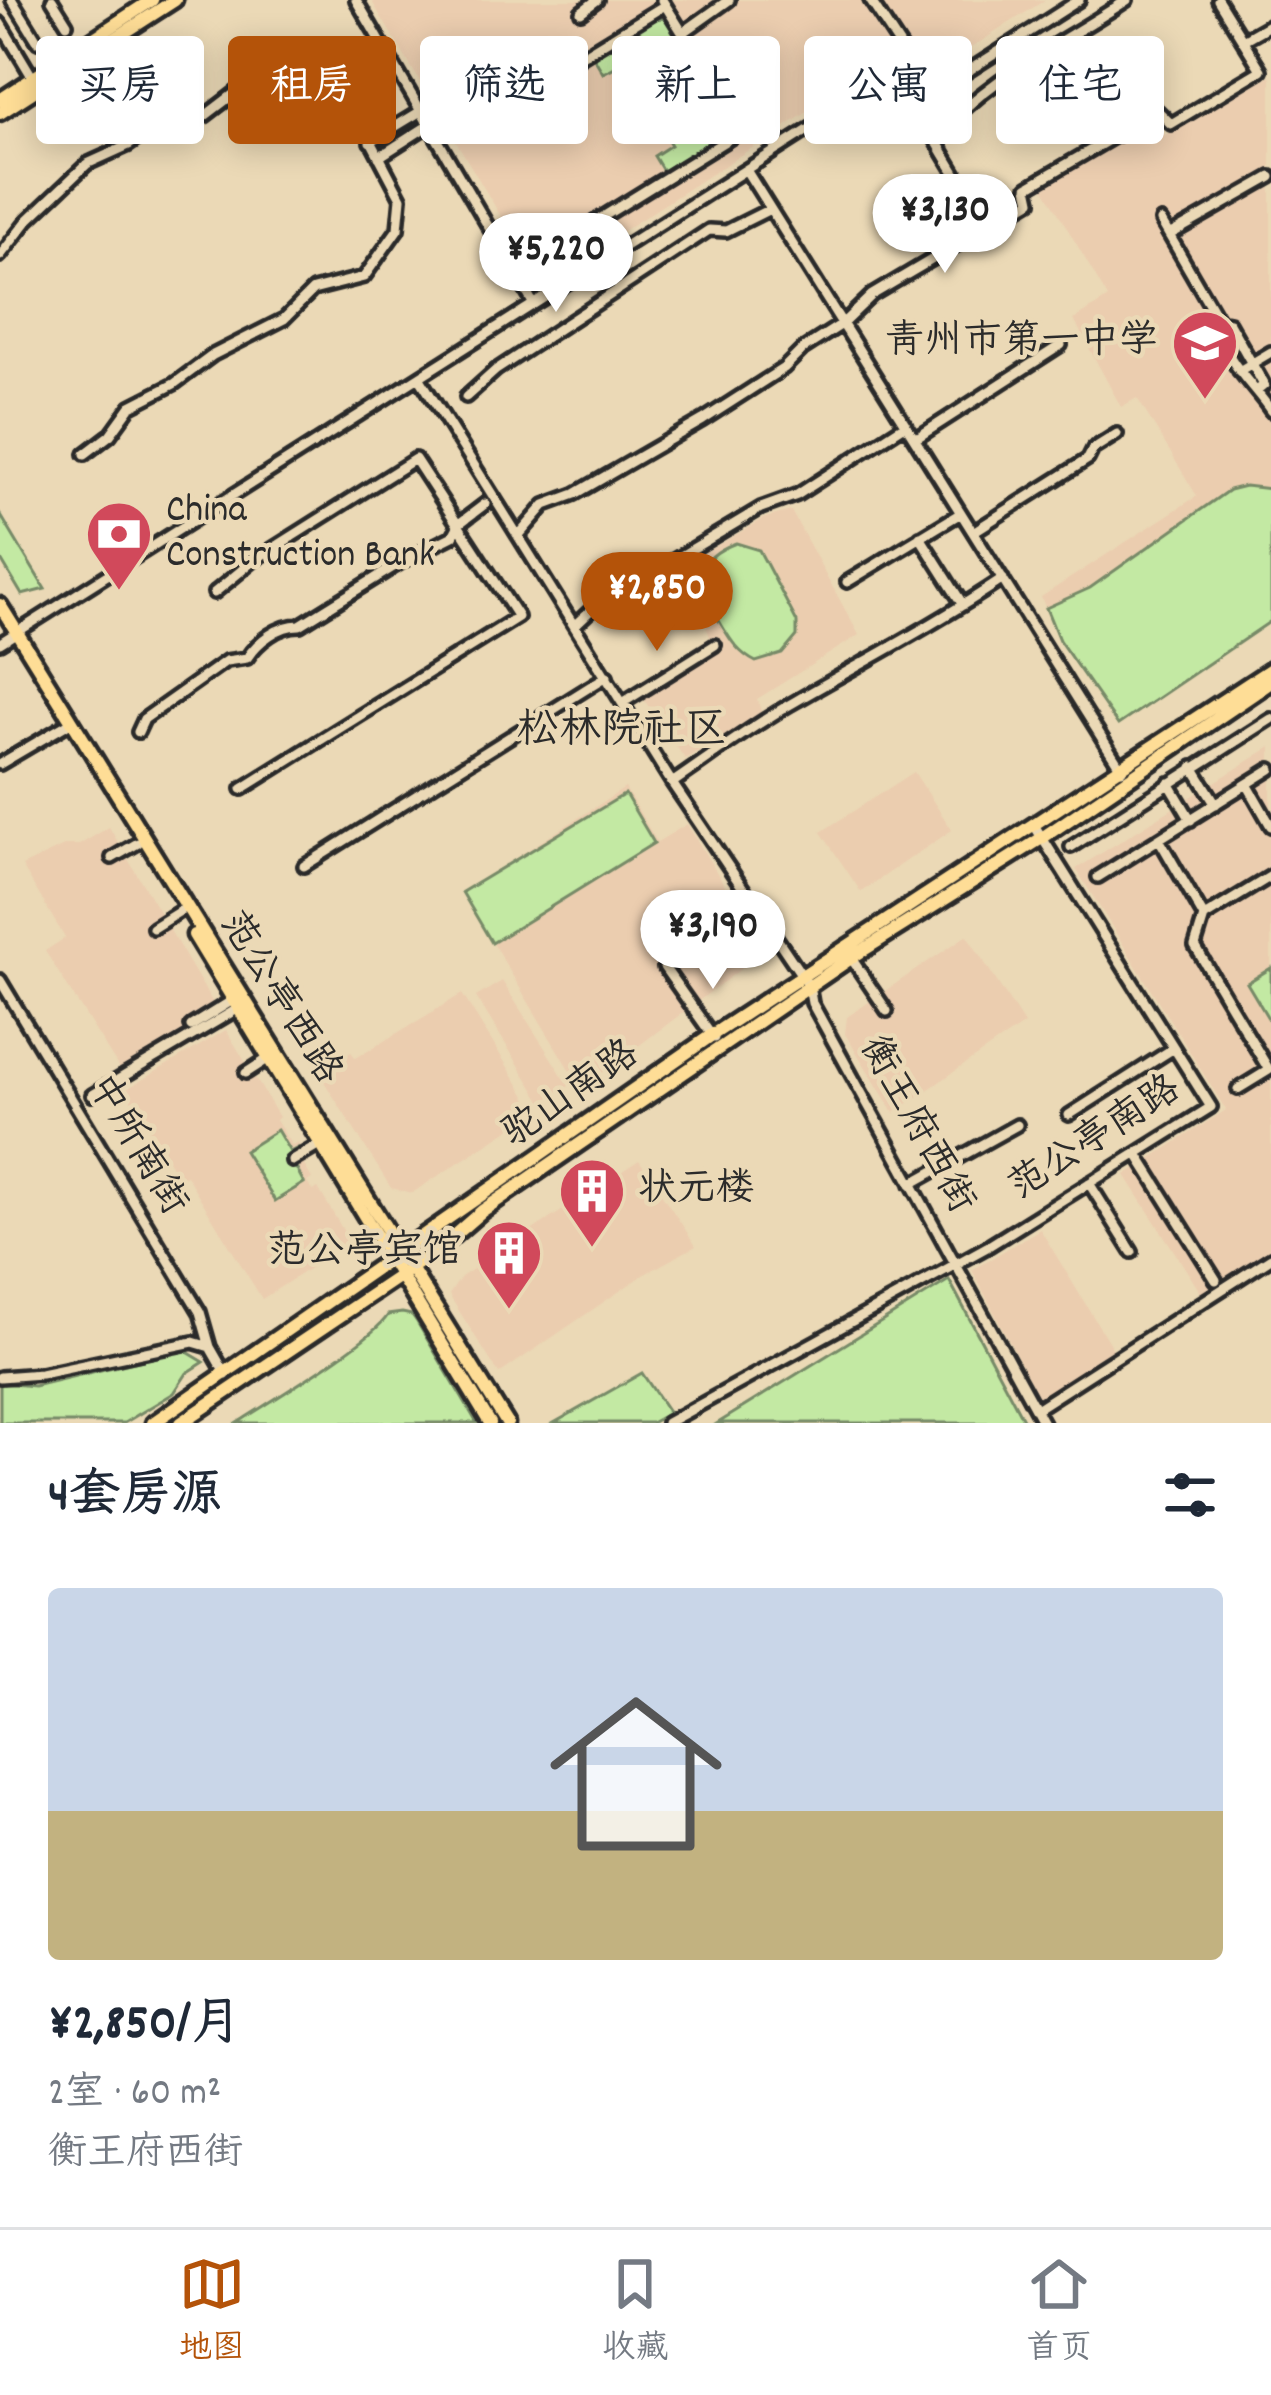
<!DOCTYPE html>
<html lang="zh">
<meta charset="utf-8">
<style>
body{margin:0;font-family:Dekko,"LXGW WenKai TC",sans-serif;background:#f6f6f7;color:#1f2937;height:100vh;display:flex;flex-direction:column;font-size:45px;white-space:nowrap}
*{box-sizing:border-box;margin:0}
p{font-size:39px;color:#747a83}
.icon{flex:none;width:66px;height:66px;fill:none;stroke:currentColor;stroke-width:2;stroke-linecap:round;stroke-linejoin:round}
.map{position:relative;height:1423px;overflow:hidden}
.drawer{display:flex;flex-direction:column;background:#fff;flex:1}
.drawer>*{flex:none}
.guide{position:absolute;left:36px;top:36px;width:1200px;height:108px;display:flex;gap:24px}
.price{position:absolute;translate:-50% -102px;padding:0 27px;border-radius:42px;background:#fff;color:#222;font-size:39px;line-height:78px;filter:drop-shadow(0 3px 6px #0008)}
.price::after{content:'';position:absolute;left:50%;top:72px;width:36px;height:27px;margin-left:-18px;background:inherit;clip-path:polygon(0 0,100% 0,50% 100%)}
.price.current{background:#b45309;color:#fff}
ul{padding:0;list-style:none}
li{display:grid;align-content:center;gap:24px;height:636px;padding:0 48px}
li+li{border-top:3px solid #e0e1e3}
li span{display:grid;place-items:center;height:372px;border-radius:12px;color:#555}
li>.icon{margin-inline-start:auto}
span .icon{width:216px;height:216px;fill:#fffc;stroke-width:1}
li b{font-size:51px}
h2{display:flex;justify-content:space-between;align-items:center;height:144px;padding:0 48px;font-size:51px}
.pill{padding:0 42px;border-radius:12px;background:#fff;box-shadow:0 6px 30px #0003;font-size:42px;line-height:108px}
.pill.current{background:#b45309;color:#fff}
.tabs{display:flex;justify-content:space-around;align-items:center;height:168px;border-top:3px solid #e0e1e3;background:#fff;font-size:33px;color:#747a83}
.tabs a{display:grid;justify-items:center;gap:6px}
.tabs .current{color:#b45309}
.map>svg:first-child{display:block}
.built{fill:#ebcdaf}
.green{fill:#c3e9a3;stroke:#778a67;stroke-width:3}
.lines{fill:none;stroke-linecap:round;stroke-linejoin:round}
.minor-casing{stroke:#2b2b2b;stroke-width:18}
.major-casing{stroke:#2b2b2b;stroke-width:21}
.minor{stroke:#ebd9b6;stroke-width:9}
.major{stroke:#fedd96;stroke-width:12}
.labels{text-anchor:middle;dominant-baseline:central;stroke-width:9;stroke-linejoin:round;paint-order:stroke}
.poi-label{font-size:39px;fill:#2b2b2b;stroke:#ebd9b6;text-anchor:end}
.street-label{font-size:39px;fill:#2b2b2b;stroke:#ebd9b6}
.neighbourhood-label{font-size:42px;fill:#2b2b2b;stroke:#ebd9b6}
</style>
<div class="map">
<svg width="1271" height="1423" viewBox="0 0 1271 1423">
<rect width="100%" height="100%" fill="#ebd9b6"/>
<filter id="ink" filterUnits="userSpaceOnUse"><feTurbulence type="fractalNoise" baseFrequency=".00833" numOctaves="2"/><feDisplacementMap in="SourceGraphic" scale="24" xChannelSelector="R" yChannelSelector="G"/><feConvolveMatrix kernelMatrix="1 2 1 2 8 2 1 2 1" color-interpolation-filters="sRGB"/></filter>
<g filter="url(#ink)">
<path class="built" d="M371,0H861L898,54L562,270L548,273L532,268Z
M878,0H1045L954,59L906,42Z
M1271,75V621L1118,725L1059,640L1041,597L1197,496L1137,398L1121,407L1074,320L1108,298L1042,185L1155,120L1165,135Z
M791,511L859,635L757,699L762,714L685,759L642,697L716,653L683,565L765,518Z
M1271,747V1253L1203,1296L1125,1175L1226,1110L1076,869Z
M914,772L952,830L861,892L821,832Z
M625,788L657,842L687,824L765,951L581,1089L462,892Z
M109,827L220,1015L122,1073L45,951L65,938L22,866L66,845H79Z
M967,935L1024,1024L894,1113L845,1034L847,1017Z
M502,981L569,1086L542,1102L476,997Z
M462,994L536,1112L412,1193L391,1188L318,1072L351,1052L356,1058Z
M226,1030L279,1117L276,1120L292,1146L298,1143L309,1161L304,1165L312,1179L307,1182L309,1186L313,1191L318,1188L350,1242L262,1299L186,1175L179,1178L125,1090Z
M639,1160L696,1246L643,1275L499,1374L449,1295L461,1277Z
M1040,1229L1114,1351L1039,1398L972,1270Z"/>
<path class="green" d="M656,18L669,19L731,120L726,133L663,171L654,156L671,145L668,140L675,132L682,112C674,82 657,63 625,69L621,64L603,73L593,56Z
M1245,486L1271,489V621L1118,725L1059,640L1046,608L1090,588L1229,490Z
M0,514L45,589L22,595L0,558Z
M736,543L759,550L797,622V636L782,654L756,662C736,652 729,637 718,619C697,584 692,559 736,543Z
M625,794L654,843L492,943L462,892Z
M1271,968V1023L1247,983Z
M277,1130L290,1152L298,1148L305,1159L295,1166L304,1183L275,1201L244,1151Z
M949,1280L1025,1423H718Z
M402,1313L412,1315L417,1322L477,1423H237C269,1402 371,1342 388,1315Z
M184,1350L204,1362L187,1373L174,1393L124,1423H0V1383L34,1386Z
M642,1373L669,1413L651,1423H554Z"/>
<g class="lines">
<g class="minor-casing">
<path id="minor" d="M12,0L38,42
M52,0L67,24
M356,0L533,303
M870,0L912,64
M581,12L597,0
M0,23L33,78
M684,32L729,0
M1243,40L1271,24
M484,116L665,5
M370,142L421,111
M379,157L429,125
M746,170L1122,770
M1161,221L1219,321C1219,357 1254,385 1271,411
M988,228L935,139C987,77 1061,44 1127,0
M1169,235L1271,177
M551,249L743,130L662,0
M0,256L28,220L87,164L129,145L159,124L205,116L239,90L263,81L323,72L340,82L401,198L398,229L364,277L313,290L284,319L213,355L174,384L131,406L110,435L85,454
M1219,321L1229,323L1264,385L1258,390
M1239,371L1271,352
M419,377L672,783L809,986L812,1003L1043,1423
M466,397L496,370L709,230L726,231L770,209
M915,439L1061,345
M973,532L1088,459L1093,449L1117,434
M519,535L545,505L575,494L703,420L784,368L803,349L842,324L872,295L1031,201L1028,187L1158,111L1171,124L1261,70L1218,0
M920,537L963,605
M847,582L961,513
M214,593L253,561L415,459L518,617L242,789
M575,625L592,609L761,508L797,495L905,425
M0,643L912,64L940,73H965L1079,0
M624,702L715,645
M138,732L144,719L226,661L247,658C258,641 279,625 300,625L403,561L453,536L460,523L485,504
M0,764L66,725
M1193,767L1216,804
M672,783C713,755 753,725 796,701C865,661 936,624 1003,579
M1169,783L1191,820
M1247,784L1271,826
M1159,839L1204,917L1195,946L1269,1070
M1071,847L1271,719
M112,858L138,843
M304,866L607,676
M1098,877L1271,769
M1204,917L1271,876
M153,928L180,911
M851,958L887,1011
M664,967L714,1038
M0,980L200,1312L210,1347
M191,1026L233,1000
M246,1073L269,1058
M1238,1089L1269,1070
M92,1095L239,1008
M1069,1115L1174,1048
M1137,1154L1216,1280
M292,1161L321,1144
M1089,1183L1132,1252
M911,1184L1017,1125
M0,1377L41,1374L193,1342L210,1347L226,1375
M1036,1409L1271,1258
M667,1423L987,1247L1211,1107L1034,825"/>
</g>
<g class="major-casing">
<path id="major" d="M0,100L152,0
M0,113L175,0
M0,605L507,1423
M194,935L490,1423
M153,1423L712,1035L1271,669
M181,1423L435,1252L482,1211L851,958L1042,838L1271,682"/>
</g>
<use href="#minor" class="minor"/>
<use href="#major" class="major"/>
</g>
</g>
<defs>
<g id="school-pin" transform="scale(3.45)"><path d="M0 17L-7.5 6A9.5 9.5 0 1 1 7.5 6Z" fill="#d1495b" stroke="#ebd9b6"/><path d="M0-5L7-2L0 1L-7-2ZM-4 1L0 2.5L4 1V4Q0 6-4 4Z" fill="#fff"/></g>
<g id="bank-pin" transform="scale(3.45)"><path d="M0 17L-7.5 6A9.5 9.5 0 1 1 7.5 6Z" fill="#d1495b" stroke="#ebd9b6"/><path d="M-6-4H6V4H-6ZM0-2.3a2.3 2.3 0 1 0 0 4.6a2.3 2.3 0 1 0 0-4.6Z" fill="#fff"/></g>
<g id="building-pin" transform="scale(3.45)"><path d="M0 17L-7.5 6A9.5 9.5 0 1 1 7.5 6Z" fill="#d1495b" stroke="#ebd9b6"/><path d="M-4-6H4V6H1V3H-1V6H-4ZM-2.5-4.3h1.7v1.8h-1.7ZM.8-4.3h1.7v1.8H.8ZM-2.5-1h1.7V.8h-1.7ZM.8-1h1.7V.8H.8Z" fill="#fff"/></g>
</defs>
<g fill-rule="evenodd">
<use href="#school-pin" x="1205" y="343"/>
<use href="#bank-pin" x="119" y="534"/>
<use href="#building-pin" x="592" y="1191"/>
<use href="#building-pin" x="509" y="1253"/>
</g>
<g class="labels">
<g class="poi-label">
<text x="1158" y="343">青州市第一中学</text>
<text x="166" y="512" text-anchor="start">China<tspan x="166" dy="45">Construction Bank</tspan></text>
<text x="638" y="1191" text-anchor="start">状元楼</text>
<text x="462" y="1253">范公亭宾馆</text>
</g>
<g class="street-label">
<text transform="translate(278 999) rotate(58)">范公亭西路</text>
<text transform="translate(572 1096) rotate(-35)">驼山南路</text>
<text transform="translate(915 1126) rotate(61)">衡王府西街</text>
<text transform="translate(1096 1140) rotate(-33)">范公亭南路</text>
<text transform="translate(135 1146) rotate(59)">中所南街</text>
</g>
<g class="neighbourhood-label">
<text x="622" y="733">松林院社区</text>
</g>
</g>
</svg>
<b class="price" style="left:945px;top:276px">¥3,130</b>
<b class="price" style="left:556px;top:315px">¥5,220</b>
<b class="price current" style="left:657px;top:654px">¥2,850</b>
<b class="price" style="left:713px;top:992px">¥3,190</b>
<div class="guide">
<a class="pill">买房</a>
<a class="pill current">租房</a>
<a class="pill">筛选</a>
<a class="pill">新上</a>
<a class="pill">公寓</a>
<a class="pill">住宅</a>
</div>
</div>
<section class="drawer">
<h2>4套房源<svg class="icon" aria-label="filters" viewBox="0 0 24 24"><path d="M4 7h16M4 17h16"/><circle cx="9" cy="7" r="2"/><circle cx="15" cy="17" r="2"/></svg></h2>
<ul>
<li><span style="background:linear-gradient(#c9d6e8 60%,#c2b280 0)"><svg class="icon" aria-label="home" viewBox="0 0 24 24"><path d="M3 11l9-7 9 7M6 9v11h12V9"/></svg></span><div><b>¥2,850/月</b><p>2室 · 60 m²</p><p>衡王府西街</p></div></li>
</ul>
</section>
<nav class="tabs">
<a class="current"><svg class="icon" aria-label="map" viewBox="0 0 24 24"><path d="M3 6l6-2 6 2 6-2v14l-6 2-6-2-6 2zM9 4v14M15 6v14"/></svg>地图</a>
<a><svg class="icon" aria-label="saved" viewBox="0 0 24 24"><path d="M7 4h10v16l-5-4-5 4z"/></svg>收藏</a>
<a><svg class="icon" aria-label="home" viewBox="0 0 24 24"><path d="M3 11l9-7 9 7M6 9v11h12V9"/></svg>首页</a>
</nav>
